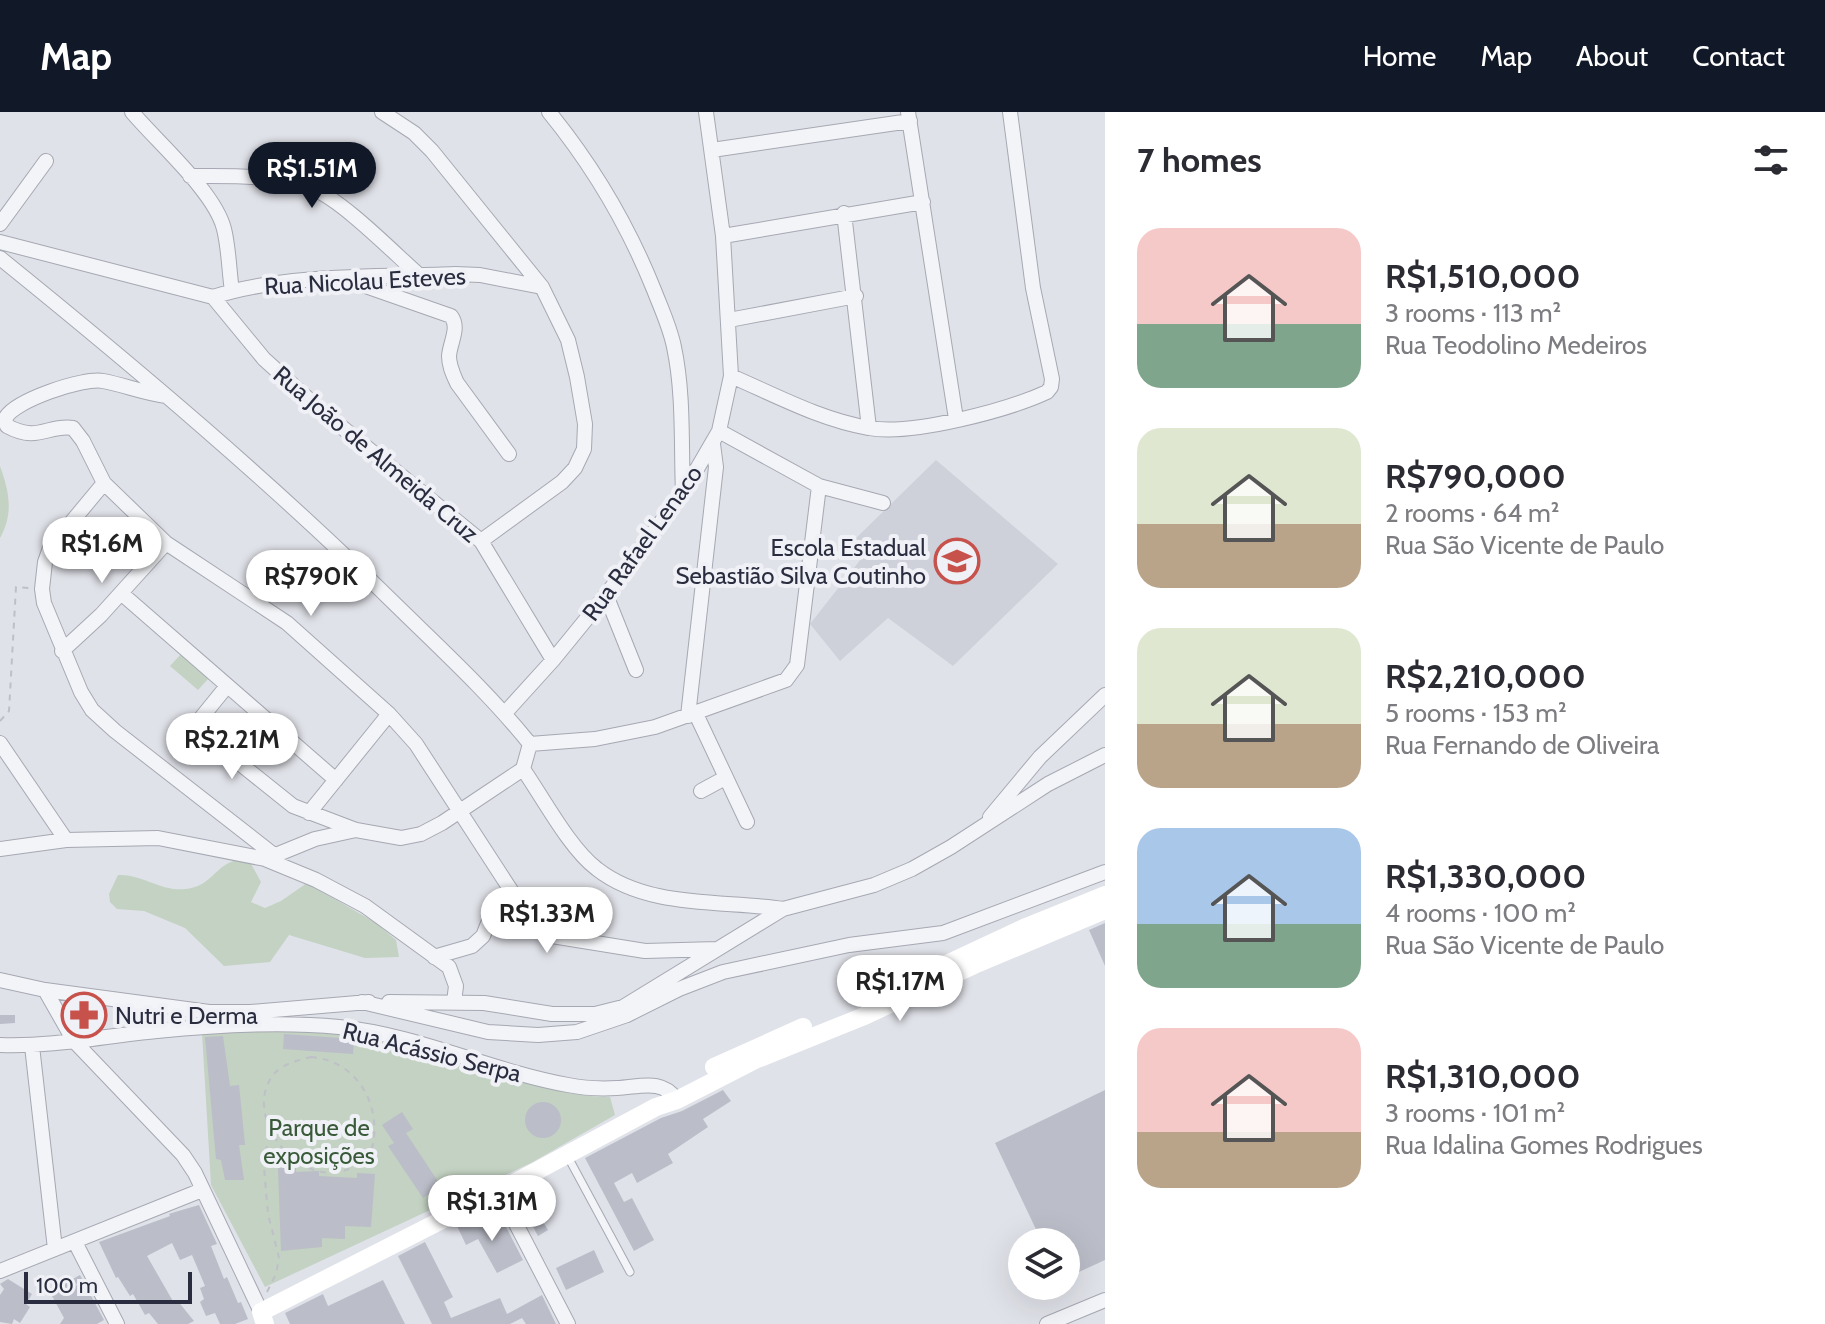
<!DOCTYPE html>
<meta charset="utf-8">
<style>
body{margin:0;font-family:Cabin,sans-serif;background:#f7f7f7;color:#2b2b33;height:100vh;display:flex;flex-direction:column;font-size:30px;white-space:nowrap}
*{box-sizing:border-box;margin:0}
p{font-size:26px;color:#7c7c81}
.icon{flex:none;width:44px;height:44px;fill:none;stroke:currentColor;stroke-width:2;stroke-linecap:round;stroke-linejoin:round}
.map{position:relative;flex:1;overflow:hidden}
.drawer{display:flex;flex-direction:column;background:#fff;width:720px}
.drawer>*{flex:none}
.buttons{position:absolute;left:1008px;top:1116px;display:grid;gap:16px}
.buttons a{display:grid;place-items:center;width:72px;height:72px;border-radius:50%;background:#fff;box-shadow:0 8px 32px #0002;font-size:40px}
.scale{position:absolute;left:24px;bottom:20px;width:168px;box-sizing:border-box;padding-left:8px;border:4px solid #2a2d3f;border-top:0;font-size:22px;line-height:28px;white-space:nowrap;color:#2a2d3f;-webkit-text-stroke:6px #f0f1f6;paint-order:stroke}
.price{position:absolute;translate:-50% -68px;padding:0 18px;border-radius:28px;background:#fff;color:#222;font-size:26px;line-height:52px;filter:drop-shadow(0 2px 4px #0008)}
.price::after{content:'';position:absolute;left:50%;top:48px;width:24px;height:18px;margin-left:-12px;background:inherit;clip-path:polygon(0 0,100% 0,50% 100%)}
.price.selected{background:#111827;color:#fff}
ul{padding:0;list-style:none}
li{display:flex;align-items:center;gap:24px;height:200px;padding:0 32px}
li span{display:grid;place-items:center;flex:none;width:224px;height:160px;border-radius:24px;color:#555}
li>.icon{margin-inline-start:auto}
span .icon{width:96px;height:96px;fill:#fffc;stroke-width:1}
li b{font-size:34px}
h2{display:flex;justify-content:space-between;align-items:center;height:96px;padding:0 32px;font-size:34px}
header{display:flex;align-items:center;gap:48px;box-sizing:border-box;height:112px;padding:0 40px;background:#111827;color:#fff}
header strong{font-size:38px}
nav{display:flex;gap:44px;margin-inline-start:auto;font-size:28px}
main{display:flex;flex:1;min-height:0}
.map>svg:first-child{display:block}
.built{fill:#cfd1da}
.green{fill:#c3d2c2}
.building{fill:#bbbdc8}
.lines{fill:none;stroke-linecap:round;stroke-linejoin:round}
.lane-casing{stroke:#a6a8b3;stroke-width:9}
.street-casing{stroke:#a6a8b3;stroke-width:16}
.path{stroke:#bfc0c7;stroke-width:2;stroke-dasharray:6 6;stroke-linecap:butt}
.lane{stroke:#f3f4f7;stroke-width:7}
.street{stroke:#f3f4f7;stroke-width:14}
.secondary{stroke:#fff;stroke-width:18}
.labels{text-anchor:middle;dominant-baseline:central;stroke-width:8;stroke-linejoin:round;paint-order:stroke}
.street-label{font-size:24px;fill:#2a2d3f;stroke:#f0f1f6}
.poi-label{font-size:24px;fill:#2a2d3f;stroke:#f0f1f6;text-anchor:end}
.park-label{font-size:24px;fill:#385a38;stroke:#f0f1f6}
</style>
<header>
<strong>Map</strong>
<nav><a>Home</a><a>Map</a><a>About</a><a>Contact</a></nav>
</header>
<main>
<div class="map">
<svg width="1105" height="1212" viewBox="0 0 1105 1212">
<rect width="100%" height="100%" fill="#e0e2e9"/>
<path class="built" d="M936,348L1058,452L953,554L888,506L840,549L810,512L861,447L853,429Z"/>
<path class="green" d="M0,354C9,379 14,401 0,426Z
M181,542L208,567L198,578L170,554Z
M238,748L250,750L261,770L251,790L265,796L281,789L307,771L376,811L396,828L399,845L365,846L289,823L270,850L224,854L185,816L144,799L117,797L110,790L109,782L118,763C142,762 162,780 185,777C212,775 215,752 238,748Z
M227,918C296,919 353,919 421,937C483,952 545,985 610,985L615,1003L531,1051L265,1175L211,1073L202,921Z"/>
<path class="building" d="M1105,811V854L1089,818Z
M71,892L93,894L92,911H83L70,895Z
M0,903H15V911L0,912Z
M284,922L354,927L353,942L283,937Z
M223,924L230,974L239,973L245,1033H239L244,1068H225L221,1048L216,1047L205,925Z
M723,978L731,989L703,1007L708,1015L668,1042L673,1051L637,1071L632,1061L614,1071L624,1090L632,1086L654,1128L634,1139L585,1046L661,1006L682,999Z
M1105,978V1148L1066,1166V1130H1042L995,1031Z
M525 1008a18 18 0 1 1 36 0a18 18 0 1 1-36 0Z
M402,1000L413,1017L406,1021L441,1074L423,1086L388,1034L394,1031L382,1013Z
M278,1056H296V1060L319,1059V1064L357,1066V1061L375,1062L371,1115L345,1114V1127L322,1126V1135L281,1139Z
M538,1072L552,1097L544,1101L547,1106L542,1108L548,1118L538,1124L526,1102L532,1099L524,1084Z
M199,1093L217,1132L211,1134L224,1167L227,1165L238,1191L241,1190L248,1207L235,1212H220L215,1201L206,1204L200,1190L204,1187L200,1176L205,1174L192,1143L180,1148L172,1131L147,1144L174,1191L177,1188L194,1209L188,1212H158L149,1201L145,1203L133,1182L130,1184L118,1165L116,1166L99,1130L170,1104L169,1102L175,1100Z
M479,1103L487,1120L504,1111L523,1148L497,1161L478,1127L466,1133L457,1114Z
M425,1130L453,1185L444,1190L451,1206L500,1186L507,1202L542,1183L556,1212H526L522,1206L510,1212H432L398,1144Z
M594,1138L604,1160L566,1178L556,1156Z
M80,1163L104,1208L97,1212H60L64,1206L52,1184L57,1181L54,1177Z
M8,1167L32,1182L26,1192L30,1195L20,1211L14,1207L12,1212L0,1210V1183L4,1177L0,1172Z
M383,1168L405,1212H290L285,1201L323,1182L328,1194Z"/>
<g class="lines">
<g class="lane-casing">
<path id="lane" d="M568,1045L630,1160"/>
</g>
<g class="street-casing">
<path id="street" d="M132,0C157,30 215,80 224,117C229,137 229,159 232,179
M382,0L414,21L432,39L542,175L568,228L577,265L585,312L584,337L575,356L562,370L481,429
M549,0C593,54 628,113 654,178C661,196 670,215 674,235C684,282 681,333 683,381
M908,0L956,307
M712,38L910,9
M190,64C230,64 275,62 313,77C341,87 395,142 419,163
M844,101L869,316
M0,112L46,49
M723,124L923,90
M0,130L213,185
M0,146C136,256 271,370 396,493C442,538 490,582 530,632
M351,169L451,204C460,216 450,230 449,244C449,254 453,262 457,271L509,342
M213,185L264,247L316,294L481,429L553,548
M213,185C282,162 381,165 455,162L480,163L542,175
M729,208L856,184
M731,264C775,283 821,308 869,316C911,324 1008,298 1047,280L1051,275L1052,267L1033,176L1010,0
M166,284C144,281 124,273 103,269C84,265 12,289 5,307L7,314C38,331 48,312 73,316L83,329L104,371L166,431L287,511L389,602L416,632L514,783L546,823L645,839L717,837
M719,319L819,374L883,391
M104,371L50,436L45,450L42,477L44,491L81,580L92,598L115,619L274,743
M121,481L336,668
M606,483L636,558
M62,539L101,503L166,431
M227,574L201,606L205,617L243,654L293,694L356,718L401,726L421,722L442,711L523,657
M505,601L553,548L606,483L683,381L719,319L731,264L723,124L706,0
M696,602L747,710
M688,604L716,355L713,332
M0,631L66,728
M530,632L595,627L655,615L786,568L797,553L819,374
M530,632L523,657C543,686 570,737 597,757C648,797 723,788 783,797
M701,679L725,666
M309,701L389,602
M990,705L1040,645L1105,583
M0,737L66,728L158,726L265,747L316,768L365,794L449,855L456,874L454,890
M266,747L315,727L356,718
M434,845L472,834L483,824L493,799L514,783
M0,868L45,878L209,900H250L369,890
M45,878L74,929L183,1043L195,1061L261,1200
M362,890L488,920L538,923L577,920L627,903L679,877L723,860L849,833L943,821L1105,760
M389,890L484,891L552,902H595L623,895
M627,903L623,895L783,797L874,773L912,757L951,735L1048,672L1105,643
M0,933C53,935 104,924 157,919C216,913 280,909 339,915C418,923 491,959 568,973C583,976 601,977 617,976C640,975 662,966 677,988
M32,934L55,1137
M499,1079L568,1212
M75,1130L117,1212
M0,1159L202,1078
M1047,1212L1105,1188"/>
</g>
<path class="path" d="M0,609L9,599L16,475L29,476
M311,945C354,948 381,989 373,1032C371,1042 362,1049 354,1054C308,1084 239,1009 273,963C282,952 298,948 311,945Z
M267,1180L276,1162L279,1146L268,1102L264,1056L269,1018"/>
<use href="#lane" class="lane"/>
<use href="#street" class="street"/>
<path class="secondary" d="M915,867L1026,815L1105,783
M714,955L803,915
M265,1212L261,1200L499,1079L656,995L677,988L755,948L862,905L974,853L1105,798"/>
</g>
<defs>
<g id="school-ring" transform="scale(2.3)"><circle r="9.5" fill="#f0f1f6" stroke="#c7524c" stroke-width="1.5"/><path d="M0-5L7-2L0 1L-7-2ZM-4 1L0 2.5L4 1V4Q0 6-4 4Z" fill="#c7524c"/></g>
<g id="pharmacy-ring" transform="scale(2.3)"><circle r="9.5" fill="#f0f1f6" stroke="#c7524c" stroke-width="1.5"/><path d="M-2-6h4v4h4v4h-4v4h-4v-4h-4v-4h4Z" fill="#c7524c"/></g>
</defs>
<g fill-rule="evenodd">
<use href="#school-ring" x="957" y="449"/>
<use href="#pharmacy-ring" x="84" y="903"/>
</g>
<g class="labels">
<g class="street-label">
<text transform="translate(365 169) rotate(-3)">Rua Nicolau Esteves</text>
<text transform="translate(376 342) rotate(40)">Rua João de Almeida Cruz</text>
<text transform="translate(642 431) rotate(-54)">Rua Rafael Lenaco</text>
<text transform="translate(432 940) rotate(14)">Rua Acássio Serpa</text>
</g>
<g class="poi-label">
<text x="926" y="435">Escola Estadual<tspan x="926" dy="28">Sebastião Silva Coutinho</tspan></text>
<text x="115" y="903" text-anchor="start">Nutri e Derma</text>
</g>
<g class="park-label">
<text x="319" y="1015">Parque de<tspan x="319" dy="28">exposições</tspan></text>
</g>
</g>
</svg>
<div class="buttons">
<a><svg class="icon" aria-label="layers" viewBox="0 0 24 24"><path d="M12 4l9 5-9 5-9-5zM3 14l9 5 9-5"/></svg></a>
</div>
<div class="scale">100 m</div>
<b class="price selected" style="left:312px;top:98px">R$1.51M</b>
<b class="price" style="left:102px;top:473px">R$1.6M</b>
<b class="price" style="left:311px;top:506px">R$790K</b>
<b class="price" style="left:232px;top:669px">R$2.21M</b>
<b class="price" style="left:547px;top:843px">R$1.33M</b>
<b class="price" style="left:900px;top:911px">R$1.17M</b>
<b class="price" style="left:492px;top:1131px">R$1.31M</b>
</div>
<section class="drawer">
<h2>7 homes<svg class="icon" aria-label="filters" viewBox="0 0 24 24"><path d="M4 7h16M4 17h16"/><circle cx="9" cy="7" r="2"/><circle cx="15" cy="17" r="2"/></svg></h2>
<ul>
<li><span style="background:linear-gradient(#f6c9c9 60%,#7fa58c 0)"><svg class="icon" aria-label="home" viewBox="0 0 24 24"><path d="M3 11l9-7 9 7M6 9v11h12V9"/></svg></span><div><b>R$1,510,000</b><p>3 rooms · 113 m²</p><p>Rua Teodolino Medeiros</p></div></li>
<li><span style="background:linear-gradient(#dfe7d0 60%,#b9a48a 0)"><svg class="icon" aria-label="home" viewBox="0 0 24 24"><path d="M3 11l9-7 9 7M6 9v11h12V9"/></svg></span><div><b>R$790,000</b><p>2 rooms · 64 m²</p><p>Rua São Vicente de Paulo</p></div></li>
<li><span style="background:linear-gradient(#dfe7d0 60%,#b9a48a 0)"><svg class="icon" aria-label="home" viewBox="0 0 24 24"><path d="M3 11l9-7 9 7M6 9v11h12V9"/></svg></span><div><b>R$2,210,000</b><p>5 rooms · 153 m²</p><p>Rua Fernando de Oliveira</p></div></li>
<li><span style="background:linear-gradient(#a9c7e8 60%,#7fa58c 0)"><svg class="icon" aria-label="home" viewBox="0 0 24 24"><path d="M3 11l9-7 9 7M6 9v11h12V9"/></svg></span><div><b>R$1,330,000</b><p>4 rooms · 100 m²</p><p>Rua São Vicente de Paulo</p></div></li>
<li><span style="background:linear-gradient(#f6c9c9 65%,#b9a48a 0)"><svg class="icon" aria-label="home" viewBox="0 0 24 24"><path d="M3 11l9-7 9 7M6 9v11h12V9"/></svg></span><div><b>R$1,310,000</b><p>3 rooms · 101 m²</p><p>Rua Idalina Gomes Rodrigues</p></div></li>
</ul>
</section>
</main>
